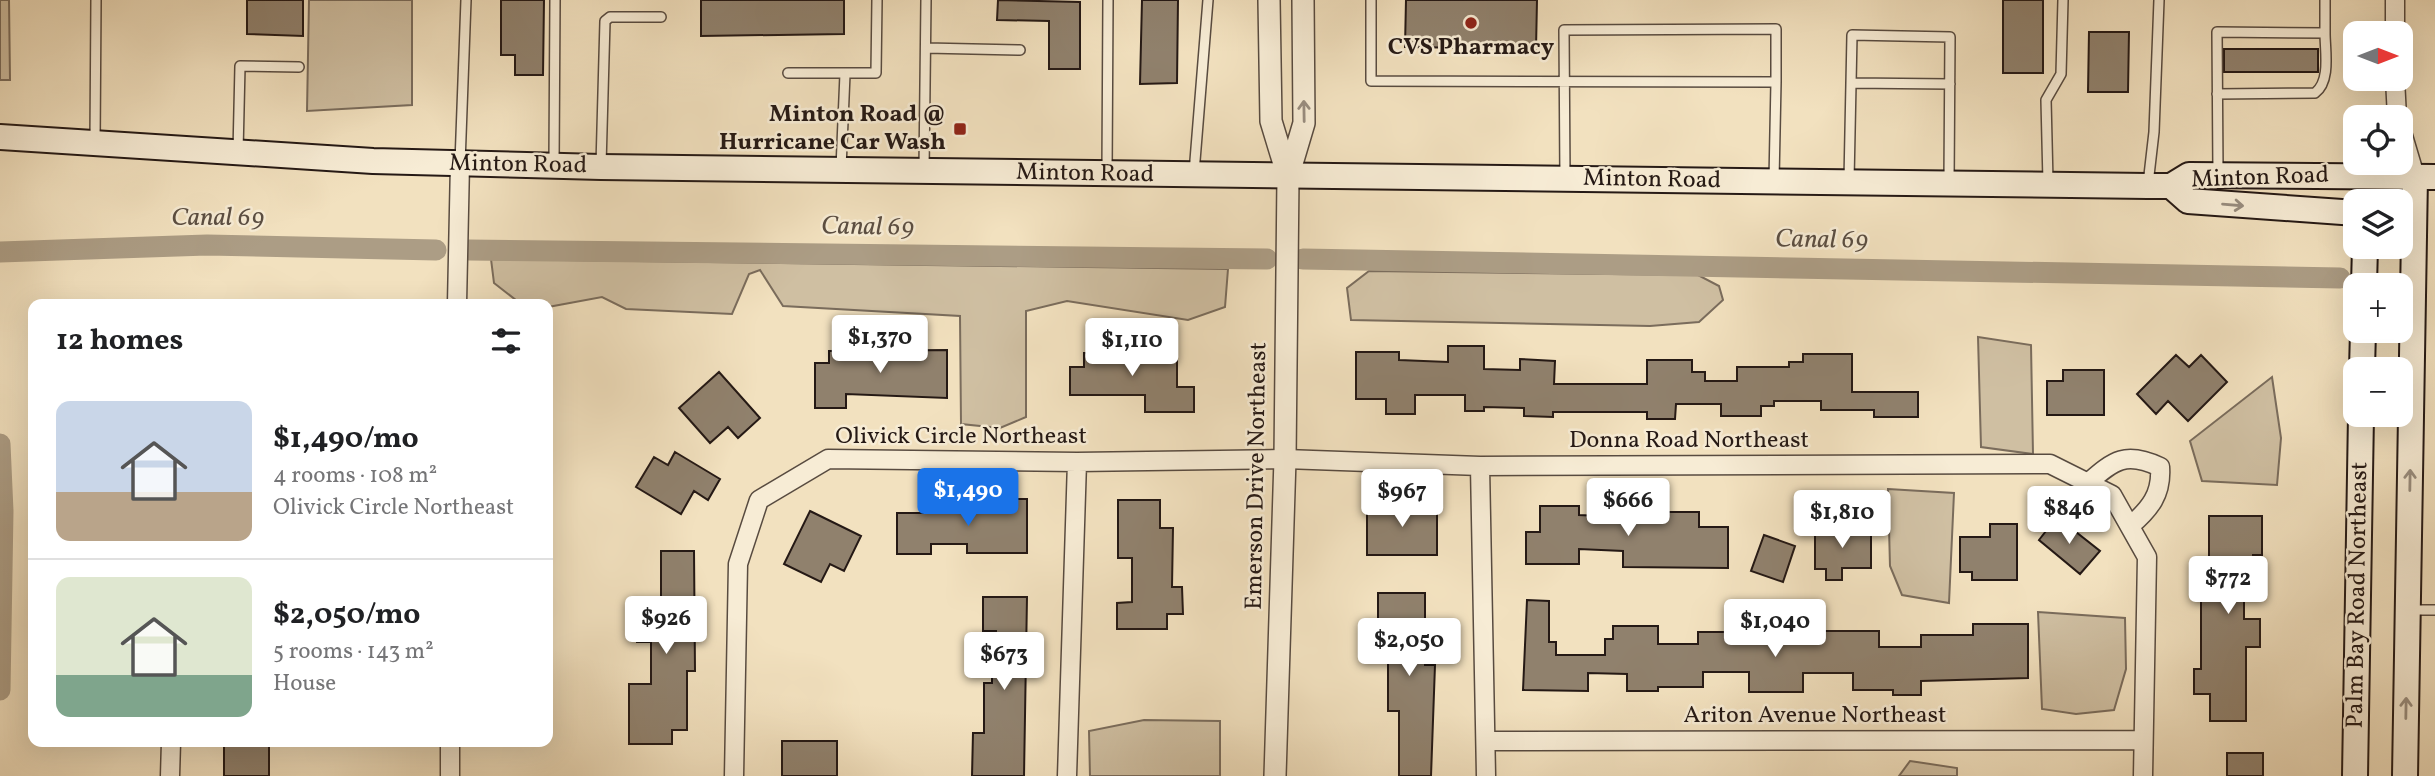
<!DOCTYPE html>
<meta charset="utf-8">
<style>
body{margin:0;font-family:Vollkorn,serif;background:#f2f2f2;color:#202124;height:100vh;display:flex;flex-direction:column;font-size:26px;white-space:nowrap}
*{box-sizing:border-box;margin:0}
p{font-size:23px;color:#757577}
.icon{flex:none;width:38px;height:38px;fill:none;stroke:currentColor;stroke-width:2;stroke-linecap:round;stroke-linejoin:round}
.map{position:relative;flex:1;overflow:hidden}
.side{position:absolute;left:28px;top:299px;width:525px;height:448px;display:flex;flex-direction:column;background:#fff;border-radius:14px;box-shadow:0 7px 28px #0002}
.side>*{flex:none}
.needle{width:46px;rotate:90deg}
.tools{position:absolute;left:2343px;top:21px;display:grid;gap:14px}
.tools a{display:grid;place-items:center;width:70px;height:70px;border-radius:14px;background:#fff;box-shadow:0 7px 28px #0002;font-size:35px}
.price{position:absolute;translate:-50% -60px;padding:0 16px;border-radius:7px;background:#fff;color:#222;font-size:23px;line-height:46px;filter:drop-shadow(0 2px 4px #0008)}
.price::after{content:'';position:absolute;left:50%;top:42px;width:21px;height:16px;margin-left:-10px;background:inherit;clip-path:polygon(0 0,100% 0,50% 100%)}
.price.selected{background:#1a73e8;color:#fff}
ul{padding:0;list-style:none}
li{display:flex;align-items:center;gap:21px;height:175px;padding:0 28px}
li+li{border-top:2px solid #e0e0e0}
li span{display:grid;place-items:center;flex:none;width:196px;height:140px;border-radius:14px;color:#555}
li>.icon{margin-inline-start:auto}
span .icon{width:84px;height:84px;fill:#fffc;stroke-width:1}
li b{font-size:30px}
h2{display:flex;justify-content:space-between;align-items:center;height:84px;padding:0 28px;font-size:30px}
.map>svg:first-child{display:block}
.green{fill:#cfbfa2;stroke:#7a6c5c;stroke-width:2}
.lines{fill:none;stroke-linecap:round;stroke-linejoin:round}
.canal{stroke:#ac9d85;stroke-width:21}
.building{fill:#90816d;stroke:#251915;stroke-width:2}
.service-casing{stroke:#584b40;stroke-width:12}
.minor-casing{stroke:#584b40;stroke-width:21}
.tertiary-casing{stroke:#584b40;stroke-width:24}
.secondary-casing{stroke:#251915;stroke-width:28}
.service{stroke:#f7ecd5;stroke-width:9}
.minor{stroke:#f7ecd5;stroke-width:18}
.tertiary{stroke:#f7ecd5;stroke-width:21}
.secondary{stroke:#f7ecd5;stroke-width:24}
.oneway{stroke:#988d7f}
.poi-dot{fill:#8f2418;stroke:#f7ecd5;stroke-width:2.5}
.labels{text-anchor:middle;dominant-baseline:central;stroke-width:5;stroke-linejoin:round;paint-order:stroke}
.poi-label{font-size:24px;font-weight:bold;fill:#251915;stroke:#f7ecd5}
.street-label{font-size:24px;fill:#251915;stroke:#f7ecd5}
.water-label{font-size:26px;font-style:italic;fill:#5b4e42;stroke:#f7ecd5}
</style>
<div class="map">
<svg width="2435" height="776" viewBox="0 0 2435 776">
<rect width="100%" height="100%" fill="#f2e1bf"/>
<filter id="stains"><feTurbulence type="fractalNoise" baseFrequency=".00286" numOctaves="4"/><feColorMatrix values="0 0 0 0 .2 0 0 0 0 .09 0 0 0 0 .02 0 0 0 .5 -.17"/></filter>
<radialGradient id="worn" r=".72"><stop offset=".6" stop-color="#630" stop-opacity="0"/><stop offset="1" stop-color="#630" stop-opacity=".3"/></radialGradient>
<path class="green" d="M0,0H9L10,80H0Z
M309,0H412V105L307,111Z
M491,259L1228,269L1225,307L1188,320L1067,301L1026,311V417L1000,428L961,424L960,316L783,306L760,270L749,274L732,314L626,309L602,297L548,307V304H521L494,283Z
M1369,271L1698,275L1719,286L1723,300L1699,322L1650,326L1351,320L1347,288Z
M1978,337L2031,345L2033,454L1981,447Z
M2272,377L2281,438L2277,485L2202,481L2190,441Z
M1888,489L1954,493L1949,603L1902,595L1890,566Z
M2038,612L2125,618L2126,669L2114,710L2076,714L2042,709Z
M1144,720L1220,721V776H1090L1089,731Z
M1910,761L1957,768V776H1899Z"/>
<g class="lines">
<path class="canal" d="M469,250L1267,259
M0,252L207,245L436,250
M1303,259L2340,278
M0,444L3,511L0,690"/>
</g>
<path class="building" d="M247,0H303V36L247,34Z
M501,0H544L543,75H515V55H501Z
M701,0H844V34L701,36Z
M998,0L1080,2V69H1049V21L997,20Z
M1142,0H1178L1177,83L1140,84Z
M1406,0H1537L1536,49L1405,47Z
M2003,0H2043V73H2003Z
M2089,32H2129L2128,92H2088Z
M2224,49H2318V72H2224Z
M1101,340H1130V357H1177V387H1194V412H1145V395H1070V367H1084V353H1101Z
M1448,346H1484V369L1520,370V359L1555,361L1554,384H1647V360H1692V372H1705V381H1737V367H1789V362H1803V354H1852V392H1918V417H1874V410H1821V401H1774V406H1761V416H1721V404H1676L1675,419H1647V412H1553V417L1524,416V408L1484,407V411H1465V395H1415V414H1386V399H1356V352H1399V360L1448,362Z
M947,350V398L846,394V408H815V363H829V351Z
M2176,355L2189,367L2201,355L2227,382L2188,421L2168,401L2156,414L2137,394Z
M2063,370H2104V415H2047V381H2063Z
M719,372L760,418L738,438L728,427L710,443L679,408Z
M675,452L720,479L708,500L694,491L681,514L636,487L654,457L668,465Z
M995,499H1027V553H967V544H931V554H897V513H968V501Z
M1118,500H1160V528H1173L1172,587H1182L1183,614H1167V629H1117V603L1132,602V558H1118Z
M1367,503H1437V555H1367Z
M1540,506H1579V515L1622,517L1623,506L1653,507V512H1699V527H1728V568L1623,567V551L1579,549V564H1526V532H1540Z
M810,511L861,536L844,571L830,564L821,582L784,564Z
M2209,516H2262V555H2253V571H2244V619H2260V647H2246V721H2210V694H2194V669H2201V590H2209Z
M2057,517L2100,551L2080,574L2039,540Z
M1990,524H2017V580H1972V572H1960V537H1990Z
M1815,528H1871V568H1842V580H1826V569H1815Z
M1764,535L1795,546L1783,582L1751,571Z
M661,551H694L695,671H687V730H672V744H629V684H651V642H637V614H661Z
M1378,593H1425V665H1435L1431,776H1399V711H1388V645H1378Z
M983,597H1027L1024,776H972L973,733H984V683H992V669H996V631H983Z
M1527,600L1549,601V642H1556V655H1605V639H1613V626H1658V644H1698V632H1728V642H1823V631H1879V647H1921V635H1973V624H2028V678L1921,681V695H1893V690H1853V673H1803V692H1749V672H1703V687H1658V691H1627V674L1588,673V691L1523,690Z
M782,741H837V776H782Z
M224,742H269V776H224Z
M2227,753H2263V776H2227Z"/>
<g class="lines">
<g class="service-casing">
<path id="service" d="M1371,0V81L1776,82L1774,180
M926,48L1020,50
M788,73H876L877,0
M1851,83L1950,84
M2217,94L2315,93C2331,81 2325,51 2325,33
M95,142L96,0
M238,152L240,66L299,67
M460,163L466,0
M554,163L555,0
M601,165L605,21L610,17H661
M841,168L845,74
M924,170L926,0
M1107,172L1108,0
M1194,173L1208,0
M2218,173L2217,32L2325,33V0
M1565,179L1564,30L1776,29V82
M1849,180L1852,35L1950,37L1949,181
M2048,182L2046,100L2061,74L2063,0
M2148,184L2154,132L2159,0
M2409,610H2435"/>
</g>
<g class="minor-casing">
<path id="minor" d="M2395,0V33
M2395,79L2397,117
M2401,129L2415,176
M457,304L460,163
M1480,466L1486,776
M2088,483C2114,460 2126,451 2160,467C2162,494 2150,509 2130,526
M1487,741L2143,740
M170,776L171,742
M450,776V742
M734,776L738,564L759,500L828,459L1077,462L1285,459L1480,466L2050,464L2112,495L2147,557L2143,776
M1067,776L1077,462"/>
</g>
<g class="tertiary-casing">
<path id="tertiary" d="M1269,0L1271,121L1288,177L1285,459L1275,776
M1288,177L1304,123L1303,0"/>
</g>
<g class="secondary-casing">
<path id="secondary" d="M0,137L373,161L601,167L2148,186H2171L2189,175L2435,177
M2171,186L2188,201L2356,213
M2364,285L2365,247
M2362,369L2363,331
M2355,776L2361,415
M2405,776L2415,176"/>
</g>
<use href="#service" class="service"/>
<use href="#minor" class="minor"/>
<use href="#tertiary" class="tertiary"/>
<use href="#secondary" class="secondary"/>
</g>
<defs><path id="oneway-shaft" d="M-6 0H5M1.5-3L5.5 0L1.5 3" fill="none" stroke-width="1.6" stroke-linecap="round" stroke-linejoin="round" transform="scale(1.75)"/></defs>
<g class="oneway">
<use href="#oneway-shaft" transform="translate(1304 111) rotate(-91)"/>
<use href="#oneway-shaft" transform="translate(2233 205) rotate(5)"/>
<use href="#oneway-shaft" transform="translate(2410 480) rotate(-89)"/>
<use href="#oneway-shaft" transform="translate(2406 708) rotate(-89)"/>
</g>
<g class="poi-dot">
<circle cx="1471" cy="23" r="7"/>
<rect x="953" y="122" width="14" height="14" rx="3.5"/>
</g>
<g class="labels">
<g class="poi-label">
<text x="1471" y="48">CVS Pharmacy</text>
<text x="946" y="115" text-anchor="end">Minton Road @<tspan x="946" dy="28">Hurricane Car Wash</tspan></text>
</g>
<g class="street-label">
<text transform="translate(518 165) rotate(1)">Minton Road</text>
<text transform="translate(1085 174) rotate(1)">Minton Road</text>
<text transform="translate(2260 178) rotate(-2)">Minton Road</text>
<text transform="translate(1652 180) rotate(1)">Minton Road</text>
<text x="961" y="437">Olivick Circle Northeast</text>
<text x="1689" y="441">Donna Road Northeast</text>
<text transform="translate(1257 476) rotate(-89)">Emerson Drive Northeast</text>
<text transform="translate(2358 595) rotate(-89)">Palm Bay Road Northeast</text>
<text x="1815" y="716">Ariton Avenue Northeast</text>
</g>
<g class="water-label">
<text x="218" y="218">Canal 69</text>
<text transform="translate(868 227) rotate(1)">Canal 69</text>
<text transform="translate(1822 240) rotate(1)">Canal 69</text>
</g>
</g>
<rect width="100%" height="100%" filter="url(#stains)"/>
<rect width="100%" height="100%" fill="url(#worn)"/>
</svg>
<div class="tools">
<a><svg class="needle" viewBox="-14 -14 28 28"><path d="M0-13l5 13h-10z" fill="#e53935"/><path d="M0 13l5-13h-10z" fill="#757577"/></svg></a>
<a><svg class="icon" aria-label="locate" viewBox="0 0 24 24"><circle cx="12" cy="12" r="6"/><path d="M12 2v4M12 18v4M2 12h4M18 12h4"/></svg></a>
<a><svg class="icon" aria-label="layers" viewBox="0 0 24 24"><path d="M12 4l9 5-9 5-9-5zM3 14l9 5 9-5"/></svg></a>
<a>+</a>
<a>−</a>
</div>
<b class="price" style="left:880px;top:375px">$1,370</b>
<b class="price" style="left:1132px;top:378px">$1,110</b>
<b class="price selected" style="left:968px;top:528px">$1,490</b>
<b class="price" style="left:1402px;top:529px">$967</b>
<b class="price" style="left:1628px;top:538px">$666</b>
<b class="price" style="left:2069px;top:546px">$846</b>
<b class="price" style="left:1842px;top:550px">$1,810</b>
<b class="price" style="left:2228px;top:616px">$772</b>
<b class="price" style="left:666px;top:656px">$926</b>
<b class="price" style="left:1775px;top:659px">$1,040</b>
<b class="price" style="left:1409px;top:678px">$2,050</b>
<b class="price" style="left:1004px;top:692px">$673</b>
<section class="side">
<h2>12 homes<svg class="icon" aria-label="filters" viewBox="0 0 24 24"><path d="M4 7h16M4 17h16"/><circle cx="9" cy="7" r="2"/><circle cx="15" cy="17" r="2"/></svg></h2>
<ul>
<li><span style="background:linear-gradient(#c9d6e8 65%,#b9a48a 0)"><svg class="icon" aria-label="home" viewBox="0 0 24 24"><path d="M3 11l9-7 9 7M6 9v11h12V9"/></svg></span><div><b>$1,490/mo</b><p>4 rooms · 108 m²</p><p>Olivick Circle Northeast</p></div></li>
<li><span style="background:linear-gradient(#dfe7d0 70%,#7fa58c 0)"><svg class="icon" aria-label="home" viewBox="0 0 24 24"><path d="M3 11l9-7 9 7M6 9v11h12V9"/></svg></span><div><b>$2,050/mo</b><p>5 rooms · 143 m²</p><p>House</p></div></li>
</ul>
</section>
</div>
